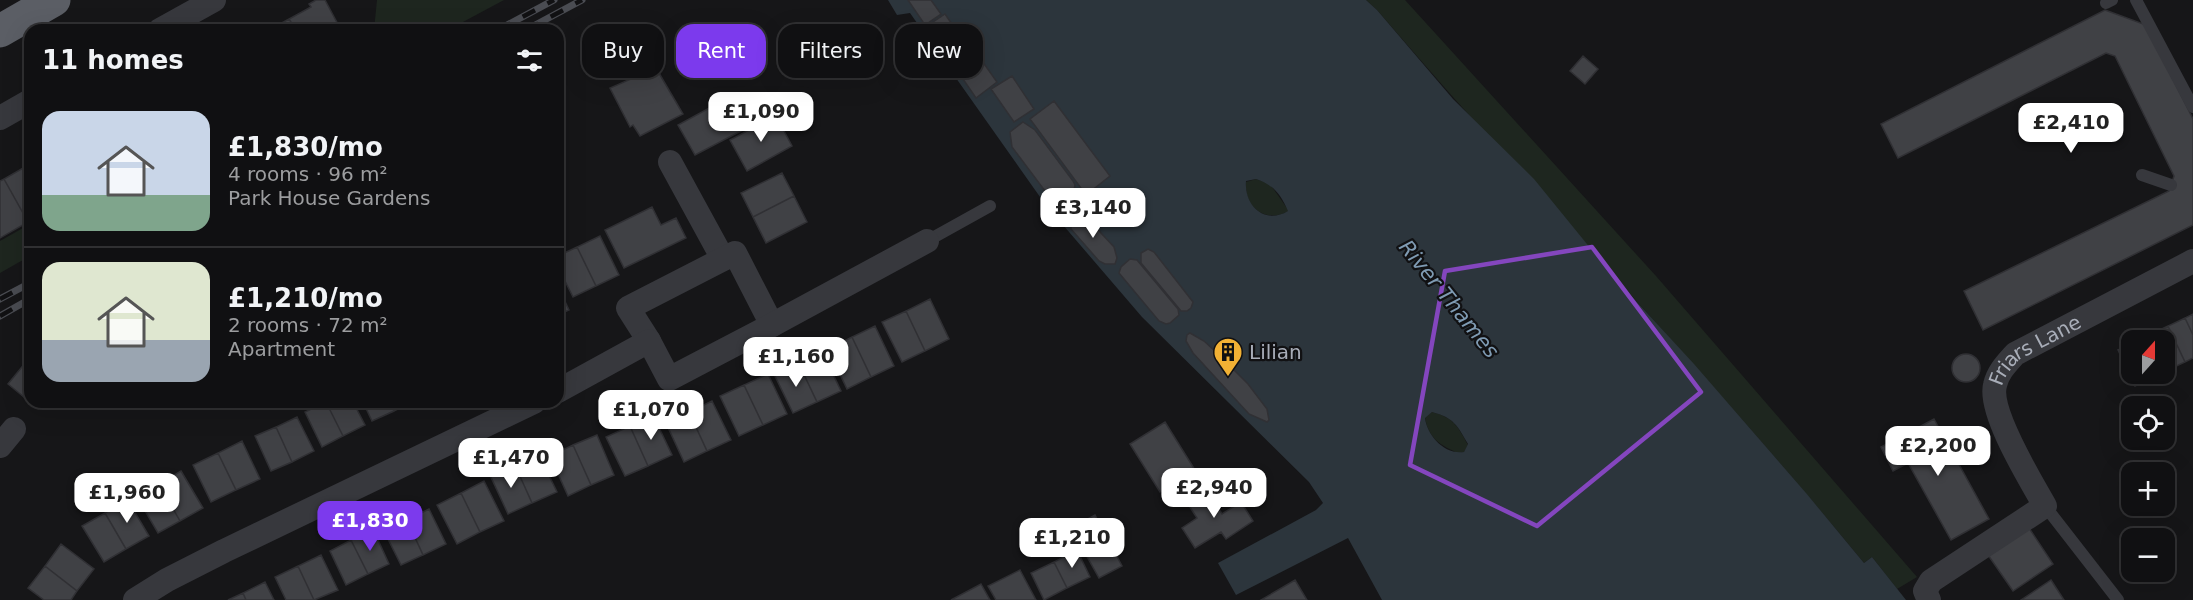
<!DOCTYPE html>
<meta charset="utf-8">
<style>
body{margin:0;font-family:"DejaVu Sans",sans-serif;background:#1e1e20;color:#f1f3f6;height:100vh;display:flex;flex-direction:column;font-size:22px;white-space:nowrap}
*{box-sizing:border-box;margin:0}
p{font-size:20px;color:#9c9d9f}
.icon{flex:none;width:33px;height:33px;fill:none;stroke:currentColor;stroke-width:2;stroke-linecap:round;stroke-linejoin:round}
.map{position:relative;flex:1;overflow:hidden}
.drawer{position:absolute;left:24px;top:24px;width:540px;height:384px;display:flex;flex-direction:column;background:#101012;border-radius:18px;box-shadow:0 6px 24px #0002,0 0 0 2px #303032}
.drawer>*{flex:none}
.hud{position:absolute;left:582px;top:24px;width:570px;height:54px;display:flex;gap:12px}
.needle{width:39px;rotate:21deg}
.buttons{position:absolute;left:2121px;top:330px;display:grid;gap:12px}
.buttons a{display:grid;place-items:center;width:54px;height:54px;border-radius:12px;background:#101012;box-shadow:0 6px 24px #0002,0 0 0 2px #303032;font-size:30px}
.price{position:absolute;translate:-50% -51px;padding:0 14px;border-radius:12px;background:#fff;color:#222;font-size:20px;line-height:39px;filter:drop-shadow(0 2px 3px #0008)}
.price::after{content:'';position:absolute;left:50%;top:36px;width:18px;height:14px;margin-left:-9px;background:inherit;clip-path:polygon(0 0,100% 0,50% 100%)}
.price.selected{background:#7c3aed;color:#fff}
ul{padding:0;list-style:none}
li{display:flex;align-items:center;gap:18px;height:150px;padding:0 18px}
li+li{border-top:2px solid #303032}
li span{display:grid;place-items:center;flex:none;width:168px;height:120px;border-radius:18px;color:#555}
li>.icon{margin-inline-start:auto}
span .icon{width:72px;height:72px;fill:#fffc;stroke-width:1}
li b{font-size:26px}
h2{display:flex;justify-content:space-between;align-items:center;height:72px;padding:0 18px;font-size:26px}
.chip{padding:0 21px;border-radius:18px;background:#101012;box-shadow:0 6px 24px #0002,0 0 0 2px #303032;font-size:21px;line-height:54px}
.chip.selected{background:#7c3aed;color:#fff}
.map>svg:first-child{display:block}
.green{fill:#1e261f}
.water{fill:#2c353c;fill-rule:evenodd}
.building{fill:#404145;stroke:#303034;stroke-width:1.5}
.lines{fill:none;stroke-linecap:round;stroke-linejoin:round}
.service{stroke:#37383d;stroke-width:12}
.minor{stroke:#37383d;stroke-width:24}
.trunk{stroke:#5b5e65;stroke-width:33}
.rail-casing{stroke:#4a4c52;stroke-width:7}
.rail{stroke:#111113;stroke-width:4.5;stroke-dasharray:14;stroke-linecap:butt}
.marked{fill:none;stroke:#8446be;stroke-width:4.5;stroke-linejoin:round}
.labels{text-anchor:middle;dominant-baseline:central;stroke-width:4.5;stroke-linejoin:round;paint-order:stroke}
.poi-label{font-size:20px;fill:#a8adb8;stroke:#111113;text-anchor:start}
.street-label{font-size:20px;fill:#a8adb8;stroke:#111113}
.water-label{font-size:21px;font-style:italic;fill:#7f9bb3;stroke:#111113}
</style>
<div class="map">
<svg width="2193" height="600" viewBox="0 0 2193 600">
<rect width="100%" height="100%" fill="#161618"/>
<path class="green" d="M377,0H504L448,30H374Z
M1366,0H1405L1656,276L1917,577L1897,589L1872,557L1864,563C1708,373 1537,196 1377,10Z
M1256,179L1270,184L1289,211C1265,224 1244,207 1246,182Z
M30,224V256L0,273V241Z
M1432,412C1454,418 1457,425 1468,445L1464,452L1458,453C1440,445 1428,438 1425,417Z"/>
<path class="water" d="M888,0H1366L1377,10L1453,99L1534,179L1613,276L1694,364L1806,493L1864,563L1872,557L1906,600H1382L1348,538L1236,595L1218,563L1316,510L1323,503L1309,482L1142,317L1045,204L910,13L897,15ZM1256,179C1274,185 1281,195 1288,211C1265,225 1244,206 1246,181ZM1432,412C1454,418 1457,425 1468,444L1464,452C1444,455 1427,435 1425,418Z"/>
<path class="building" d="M316,0H325L341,30H296L289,19L311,7L309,4Z
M908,0H931L941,14L925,25Z
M2105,10L2146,25L2193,119V225L1983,330L1964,291L2169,191L2174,176L2115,56L2106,53L1898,158L1881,124Z
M945,14L969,49L951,62L927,26Z
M289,19L296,30H269Z
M975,51L997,82L976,98L954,66Z
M1583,56L1598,69L1585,84L1570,71Z
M656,68L683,114L640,136L633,125L630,127L610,88Z
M1012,76L1034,109L1014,122L991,89Z
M724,100L741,131L695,155L678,125Z
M1054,101L1110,176L1086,195L1030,119Z
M776,116L792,146L747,171L730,140Z
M1023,122L1035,130L1073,181L1075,185L1073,195L1068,200L1064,202L1051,199L1012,147L1010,132Z
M30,164V221L28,222L4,179Z
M782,173L794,196L753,217L741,193Z
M4,179L28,222L0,238V181Z
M794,196L807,222L766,243L753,217Z
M652,207L661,225L676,218L686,238L624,268L605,230Z
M1075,210L1087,218L1114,247L1117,258L1115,264H1105L1099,261L1071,229L1070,213Z
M600,236L619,275L596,286L577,247Z
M577,247L596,286L573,297L558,267V256Z
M1148,249L1154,252L1193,302L1191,308L1187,311H1181L1141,263V253Z
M1130,259L1137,260L1178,309L1179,315L1170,323L1166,324L1159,321L1119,273L1121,267Z
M558,287L569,310L558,315Z
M930,299L949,339L925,351L906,311Z
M906,311L925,351L902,362L882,322Z
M2193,314V335L2185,318Z
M2185,318L2193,335V358L2185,362L2168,326Z
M875,326L894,366L871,377L852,337Z
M2168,326L2185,362L2168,370L2164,362V340H2154L2151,334Z
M1190,333L1204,341L1217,353L1248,384L1267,409L1269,420L1267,422L1249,414L1193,353L1186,341L1187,335Z
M852,337L871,377L847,389L828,349Z
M2132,344V374H2150L2152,378L2135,386L2118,350Z
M822,351L841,391L817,402L798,362Z
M1952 368a14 14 0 1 1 28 0a14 14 0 1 1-28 0Z
M30,357V402L8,384Z
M798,362L817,402L793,413L774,374Z
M768,374L787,414L763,425L744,385Z
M744,385L763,425L739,436L720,396Z
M712,401L731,440L707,451L689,412Z
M326,402L343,436L322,447L305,412Z
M326,402H353L365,425L343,436Z
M363,402H390L394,411L372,421Z
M390,402H412L394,411Z
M689,412L707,451L684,462L666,423Z
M653,415L672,455L648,466L630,426Z
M297,417L314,451L292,462L276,427Z
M1934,419L1989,519L1951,540L1908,463L1893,471L1881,447Z
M1165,422L1195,470L1160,492L1130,444Z
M630,426L648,466L625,476L606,437Z
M276,427L292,462L271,471L255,436Z
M597,435L614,475L591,485L573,445Z
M242,441L260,479L236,490L218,453Z
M573,445L591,485L568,496L550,456Z
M218,453L236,490L211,502L193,465Z
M538,453L557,492L532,503L514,463Z
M514,463L532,503L508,514L490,475Z
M181,471L203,508L180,521L159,484Z
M484,481L504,521L480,532L461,493Z
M159,484L180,521L158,533L137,497Z
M1206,488L1222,514L1241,502L1253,521L1226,539L1221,532L1195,548L1182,528L1197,518L1186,501Z
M461,493L480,532L457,544L437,505Z
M127,499L149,536L126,549L105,513Z
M429,509L446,544L423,555L407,520Z
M105,513L126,549L104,562L82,526Z
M1095,515L1122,566L1099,578L1071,528Z
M407,520L423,555L401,565L384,531Z
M2029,528L2053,564L2013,591L1988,555Z
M373,529L389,564L368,574L351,540Z
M351,540L368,574L346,585L330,551Z
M61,544L94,569L77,591L45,566Z
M1077,550L1090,577L1067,588L1054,562Z
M321,555L338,590L314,600L298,566Z
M1054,562L1067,588L1044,600L1031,573Z
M45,566L77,591L71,600H44L28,588Z
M298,566L314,600H286L275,577Z
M1020,570L1036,600H996L988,586Z
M1295,580L1307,600H1261Z
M2051,580L2064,600H2021Z
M265,582L274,600H246L243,593Z
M981,584L990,600H951Z
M243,593L246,600H228Z"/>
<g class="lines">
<path class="service" d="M2136,0L2193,107
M2106,3L2112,0
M2142,175L2171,185
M927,241L990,206
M2045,506L2118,600"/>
<g class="minor">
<path d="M160,30L214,0"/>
<path d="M0,118L30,101"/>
<path d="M670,162L723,259"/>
<path d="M649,341L628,308L735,253L772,325"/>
<path d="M558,391L649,341L669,379L772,325L927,241"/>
<path d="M0,446L14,429"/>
<path d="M135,600L167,580L224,551L534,402"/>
<path id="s1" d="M1929,600L1925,591L1931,581L2045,506C2031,481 1988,412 1995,385C1998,372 2006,364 2015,354L2193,261"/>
</g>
<path class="trunk" d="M0,31L54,0"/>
<g class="rail-casing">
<path id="rail" d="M498,30L554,0
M526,30L582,0
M0,299L30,283
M0,316L30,299"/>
</g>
<use href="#rail" class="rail"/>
</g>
<path class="marked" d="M1592,247L1701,392L1537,526L1410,465L1445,271Z"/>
<defs>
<g id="building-pin" transform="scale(1.5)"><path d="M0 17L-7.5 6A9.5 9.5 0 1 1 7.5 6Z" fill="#f2b134" stroke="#111113"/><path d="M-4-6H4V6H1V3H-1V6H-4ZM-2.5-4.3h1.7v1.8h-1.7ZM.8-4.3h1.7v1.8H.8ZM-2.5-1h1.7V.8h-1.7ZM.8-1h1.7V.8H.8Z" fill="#111"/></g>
</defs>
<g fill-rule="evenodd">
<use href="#building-pin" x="1228" y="352"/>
</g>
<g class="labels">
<g class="poi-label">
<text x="1249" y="352">Lilian</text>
</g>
<g class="street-label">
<text stroke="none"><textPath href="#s1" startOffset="346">Friars Lane</textPath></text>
</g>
<g class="water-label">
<text transform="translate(1449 299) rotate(51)">River Thames</text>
</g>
</g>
</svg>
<div class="buttons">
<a><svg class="needle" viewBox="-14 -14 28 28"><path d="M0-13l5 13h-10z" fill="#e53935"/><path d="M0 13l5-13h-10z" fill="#9c9d9f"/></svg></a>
<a><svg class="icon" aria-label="locate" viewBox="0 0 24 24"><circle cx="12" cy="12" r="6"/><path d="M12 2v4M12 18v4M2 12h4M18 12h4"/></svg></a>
<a>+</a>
<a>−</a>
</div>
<b class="price" style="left:761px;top:143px">£1,090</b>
<b class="price" style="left:2071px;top:154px">£2,410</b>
<b class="price" style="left:1093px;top:239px">£3,140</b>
<b class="price" style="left:796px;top:388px">£1,160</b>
<b class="price" style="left:651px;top:441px">£1,070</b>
<b class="price" style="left:1938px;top:477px">£2,200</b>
<b class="price" style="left:511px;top:489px">£1,470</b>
<b class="price" style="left:1214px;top:519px">£2,940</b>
<b class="price" style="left:127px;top:524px">£1,960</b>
<b class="price selected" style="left:370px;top:552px">£1,830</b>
<b class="price" style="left:1072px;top:569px">£1,210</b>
<div class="hud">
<a class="chip">Buy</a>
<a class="chip selected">Rent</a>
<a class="chip">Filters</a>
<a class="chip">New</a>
</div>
<section class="drawer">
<h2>11 homes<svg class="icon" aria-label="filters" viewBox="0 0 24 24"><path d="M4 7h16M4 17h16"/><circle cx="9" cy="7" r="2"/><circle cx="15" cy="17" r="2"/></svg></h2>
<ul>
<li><span style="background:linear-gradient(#c9d6e8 70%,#7fa58c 0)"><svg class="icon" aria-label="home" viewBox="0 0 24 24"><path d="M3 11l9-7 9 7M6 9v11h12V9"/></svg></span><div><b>£1,830/mo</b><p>4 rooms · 96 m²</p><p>Park House Gardens</p></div></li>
<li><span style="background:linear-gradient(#dfe7d0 65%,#9aa5b1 0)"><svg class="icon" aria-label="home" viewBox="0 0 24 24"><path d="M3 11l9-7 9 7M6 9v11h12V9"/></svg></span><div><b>£1,210/mo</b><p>2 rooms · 72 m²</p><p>Apartment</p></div></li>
</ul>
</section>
</div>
